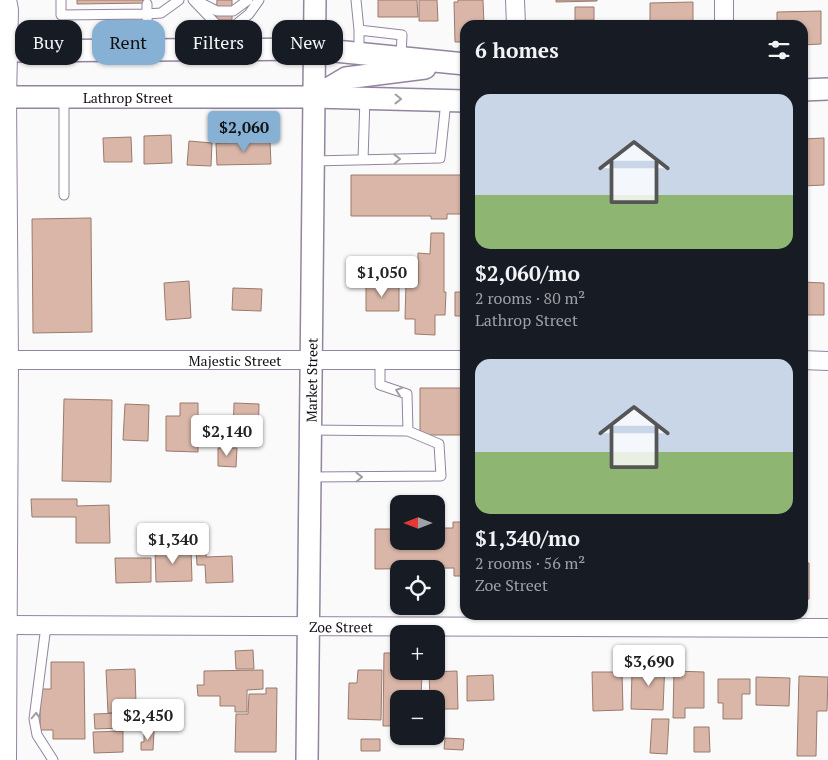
<!DOCTYPE html>
<meta charset="utf-8">
<style>
body{margin:0;font-family:"PT Serif",serif;background:#242831;color:#f1f3f6;height:100vh;display:flex;flex-direction:column;font-size:19px;white-space:nowrap}
*{box-sizing:border-box;margin:0}
p{font-size:16px;color:#9ea1a6}
.icon{flex:none;width:28px;height:28px;fill:none;stroke:currentColor;stroke-width:2;stroke-linecap:round;stroke-linejoin:round}
.map{position:relative;flex:1;overflow:hidden}
.side{position:absolute;left:460px;top:20px;width:348px;height:600px;display:flex;flex-direction:column;background:#171b24;border-radius:15px;box-shadow:0 1px 4px #0004}
.side>*{flex:none}
.banner{position:absolute;left:15px;top:20px;width:370px;height:45px;display:flex;gap:10px}
.needle{width:32px;rotate:270deg}
.tools{position:absolute;left:390px;top:495px;display:grid;gap:10px}
.tools a{display:grid;place-items:center;width:55px;height:55px;border-radius:10px;background:#171b24;box-shadow:0 1px 4px #0004;font-size:25px}
.price{position:absolute;translate:-50% -42px;padding:0 11px;border-radius:5px;background:#fff;color:#222;font-size:16px;line-height:32px;filter:drop-shadow(0 1px 2px #0008)}
.price::after{content:'';position:absolute;left:50%;top:30px;width:15px;height:11px;margin-left:-8px;background:inherit;clip-path:polygon(0 0,100% 0,50% 100%)}
.price.current{background:#86b1d5;color:#111}
ul{padding:0;list-style:none}
li{display:grid;align-content:center;gap:10px;height:265px;padding:0 15px}
li span{display:grid;place-items:center;height:155px;border-radius:15px;color:#555}
li>.icon{margin-inline-start:auto}
span .icon{width:90px;height:90px;fill:#fffc;stroke-width:1}
li b{font-size:21px}
h2{display:flex;justify-content:space-between;align-items:center;height:60px;padding:0 15px;font-size:21px}
.pill{padding:0 18px;border-radius:15px;background:#171b24;box-shadow:0 1px 4px #0004;font-size:18px;line-height:45px}
.pill.current{background:#86b1d5;color:#111}
.map>svg:first-child{display:block}
.building{fill:#d9b6a8;stroke:#9a7a6d}
.lines{fill:none;stroke-linecap:round;stroke-linejoin:round}
.service-casing{stroke:#9384a0;stroke-width:11}
.minor-casing{stroke:#9384a0;stroke-width:20}
.tertiary-casing{stroke:#9384a0;stroke-width:24}
.secondary-casing{stroke:#9384a0;stroke-width:26}
.service{stroke:#fff;stroke-width:9}
.minor{stroke:#fff;stroke-width:18}
.tertiary{stroke:#fff;stroke-width:21}
.secondary{stroke:#fff;stroke-width:24}
.oneway{stroke:#a19ea2}
.labels{text-anchor:middle;dominant-baseline:central;stroke-width:5;stroke-linejoin:round;paint-order:stroke}
.street-label{font-size:14px;fill:#130d17;stroke:#fff}
</style>
<div class="map">
<svg width="828" height="760" viewBox="0 0 828 760">
<rect width="100%" height="100%" fill="#fafafa"/>
<path class="building" d="M77,0H149V3L77,4Z
M217,0H232V20H216Z
M378,0H417L418,17H378Z
M419,0H437L438,21H419Z
M458,0H483L484,25H465V42H455L454,2H458Z
M556,0H597V1L556,2Z
M693,2V25H650V3Z
M575,7H594V20H575Z
M821,11V44L802,45V25H777V12Z
M554,23H591V25H554Z
M171,135L172,163L144,164V136Z
M131,137L132,162H104L103,138Z
M824,138V185L802,186V139Z
M189,141L212,143L211,166L187,165Z
M270,142L271,164L217,165L216,143Z
M351,175H461V214H447V219H431V216H351Z
M91,218L92,332L33,333L32,219Z
M431,233H444V292H446L445,315H435V335L415,334V319H405L406,283L418,284V253L430,254Z
M189,281L191,318L166,320L164,283Z
M802,282L824,283V315H802Z
M366,285H399V311H366Z
M233,288L262,289L261,311L232,310Z
M455,292H465V316H455Z
M420,388H465V435H420Z
M64,399L112,400L111,482L62,481Z
M180,403H198V452L166,451V416H180Z
M234,403L259,404L258,440L233,439Z
M125,404L149,405L148,441L123,440Z
M218,448H237L236,467L218,466Z
M31,499H77V506L109,505L110,543H76V517H32Z
M453,522H465V576H454V568L375,569V529H399V541H436V528H453Z
M191,548L192,581L156,582L155,549Z
M196,549H206V557L232,556L233,582L206,583L205,565H197Z
M115,558H151V582L116,583Z
M802,563H809V599L802,600Z
M253,650L254,669H236L235,651Z
M384,653H399V671L422,672L421,699H399V726H383Z
M648,660L665,661L663,710L631,709L632,672H647Z
M51,662H84L85,739H53V730H40V689H51Z
M135,669L136,704H124V712L108,713L106,670Z
M263,670V689L247,690V712H235V706H220V696H198L197,685H204V671Z
M358,670H382L381,720L348,719L349,683H357Z
M457,671L458,709H436V699H430L429,672Z
M674,671L704,672V708H685V718H673Z
M592,672H622L623,710L593,711Z
M493,675L494,700L467,701V676Z
M799,676L828,677L827,711H817L816,756H797Z
M756,677L790,678L789,706L756,705Z
M718,679H750V694H742V719H723V703H718Z
M266,688H277L276,752H235L236,714H248L249,694H266Z
M123,713V728L95,729L94,714Z
M652,719H669L667,754L650,753Z
M694,727H709L710,752H694Z
M144,730L154,731L153,750H141V742H144Z
M123,731V752L94,753L93,732Z
M445,738L464,739L463,750L444,749Z
M361,739H380V751H361Z"/>
<g class="lines">
<g class="service-casing">
<path id="service" d="M61,0V15L147,14V4
M193,0L217,25L234,26L249,14L259,0
M356,0L359,30L402,35L401,57
M199,2L217,11H233L248,0
M359,30V53
M148,50L147,14L161,13L179,0
M363,160L365,98
M313,161L440,158L446,101
M64,195V98
M380,359V385L407,394L408,431
M310,477L441,476L439,444L408,431L310,430
M46,626L34,719L37,735L53,760"/>
</g>
<g class="minor-casing">
<g id="minor">
<path d="M515,0L516,25"/>
<path d="M724,0V25"/>
<path id="s1" d="M6,360H465"/>
<path d="M802,360L828,361"/>
<path id="s2" d="M5,625L828,628"/>
</g>
</g>
<g class="tertiary-casing">
<g id="tertiary">
<path d="M0,51L315,49L465,64"/>
<path d="M802,90L828,89"/>
<path id="s3" d="M0,97H314L465,101"/>
<path d="M314,97L346,78L425,68"/>
<path id="s4" d="M307,760L315,0"/>
</g>
</g>
<g class="secondary-casing">
<path id="secondary" d="M4,0L6,10L4,98L6,360L4,760"/>
</g>
<use href="#service" class="service"/>
<use href="#minor" class="minor"/>
<use href="#tertiary" class="tertiary"/>
<use href="#secondary" class="secondary"/>
</g>
<defs><path id="oneway-chevron" d="M-2-3.5L2.5 0L-2 3.5" fill="none" stroke-width="1.6" stroke-linecap="round" stroke-linejoin="round" transform="scale(1.25)"/></defs>
<g class="oneway">
<use href="#oneway-chevron" transform="translate(398 99) rotate(1)"/>
<use href="#oneway-chevron" transform="translate(397 159) rotate(-1)"/>
<use href="#oneway-chevron" transform="translate(399 391) rotate(-161)"/>
<use href="#oneway-chevron" transform="translate(359 477) rotate(-1)"/>
<use href="#oneway-chevron" transform="translate(36 716) rotate(-88)"/>
</g>
<g class="labels">
<g class="street-label">
<text stroke="none"><textPath href="#s3" startOffset="128">Lathrop Street</textPath></text>
<text stroke="none"><textPath href="#s1" startOffset="229">Majestic Street</textPath></text>
<text stroke="none"><textPath href="#s4" startOffset="380">Market Street</textPath></text>
<text stroke="none"><textPath href="#s2" startOffset="336">Zoe Street</textPath></text>
</g>
</g>
</svg>
<div class="tools">
<a><svg class="needle" viewBox="-14 -14 28 28"><path d="M0-13l5 13h-10z" fill="#e53935"/><path d="M0 13l5-13h-10z" fill="#9ea1a6"/></svg></a>
<a><svg class="icon" aria-label="locate" viewBox="0 0 24 24"><circle cx="12" cy="12" r="6"/><path d="M12 2v4M12 18v4M2 12h4M18 12h4"/></svg></a>
<a>+</a>
<a>−</a>
</div>
<b class="price current" style="left:244px;top:153px">$2,060</b>
<b class="price" style="left:382px;top:298px">$1,050</b>
<b class="price" style="left:227px;top:457px">$2,140</b>
<b class="price" style="left:173px;top:565px">$1,340</b>
<b class="price" style="left:649px;top:687px">$3,690</b>
<b class="price" style="left:148px;top:741px">$2,450</b>
<div class="banner">
<a class="pill">Buy</a>
<a class="pill current">Rent</a>
<a class="pill">Filters</a>
<a class="pill">New</a>
</div>
<section class="side">
<h2>6 homes<svg class="icon" aria-label="filters" viewBox="0 0 24 24"><path d="M4 7h16M4 17h16"/><circle cx="9" cy="7" r="2"/><circle cx="15" cy="17" r="2"/></svg></h2>
<ul>
<li><span style="background:linear-gradient(#c9d6e8 65%,#8fb573 0)"><svg class="icon" aria-label="home" viewBox="0 0 24 24"><path d="M3 11l9-7 9 7M6 9v11h12V9"/></svg></span><div><b>$2,060/mo</b><p>2 rooms · 80 m²</p><p>Lathrop Street</p></div></li>
<li><span style="background:linear-gradient(#c9d6e8 60%,#8fb573 0)"><svg class="icon" aria-label="home" viewBox="0 0 24 24"><path d="M3 11l9-7 9 7M6 9v11h12V9"/></svg></span><div><b>$1,340/mo</b><p>2 rooms · 56 m²</p><p>Zoe Street</p></div></li>
</ul>
</section>
</div>
